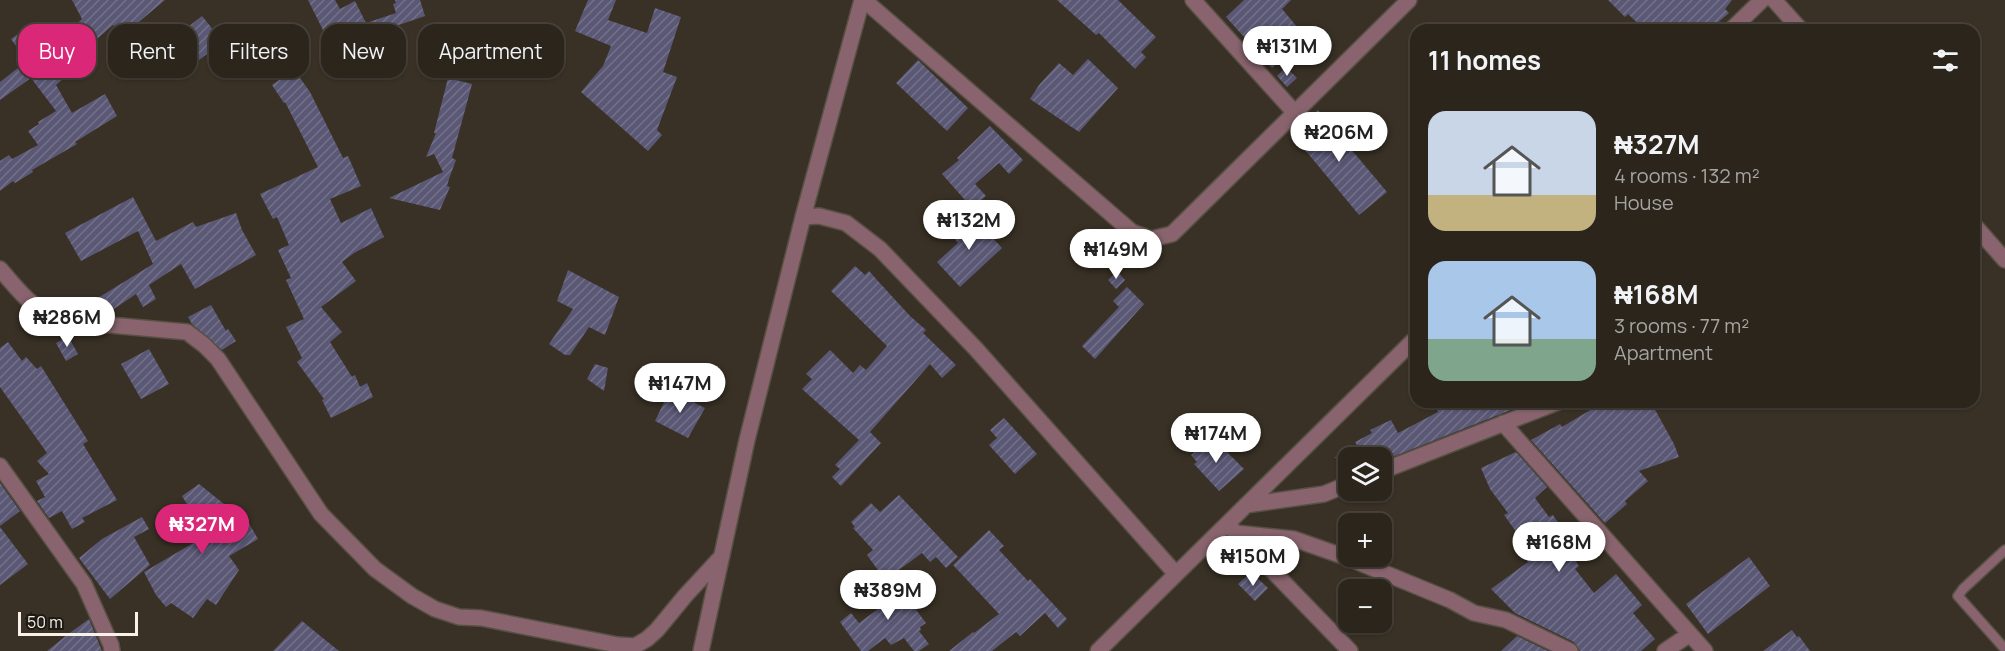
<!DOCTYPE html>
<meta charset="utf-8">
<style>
body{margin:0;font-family:Manrope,sans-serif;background:#332d25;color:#f1f3f6;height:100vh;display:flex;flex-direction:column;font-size:22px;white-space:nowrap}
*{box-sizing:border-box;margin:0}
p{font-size:20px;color:#a6a5a3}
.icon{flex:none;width:33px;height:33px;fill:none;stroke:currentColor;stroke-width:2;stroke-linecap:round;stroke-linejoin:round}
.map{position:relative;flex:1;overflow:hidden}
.panel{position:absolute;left:1410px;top:24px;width:570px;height:384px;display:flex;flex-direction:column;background:#2b251c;border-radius:18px;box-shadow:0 2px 4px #0004,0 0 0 2px #47423b}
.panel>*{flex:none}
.hud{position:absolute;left:18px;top:24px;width:570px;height:54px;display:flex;gap:12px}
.fabs{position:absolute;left:1338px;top:447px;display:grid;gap:12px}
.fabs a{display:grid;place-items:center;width:54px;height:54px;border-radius:12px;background:#2b251c;box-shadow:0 2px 4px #0004,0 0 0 2px #47423b;font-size:30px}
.scale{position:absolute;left:18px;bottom:15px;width:120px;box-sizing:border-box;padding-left:6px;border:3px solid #f7f1e9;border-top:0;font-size:16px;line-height:21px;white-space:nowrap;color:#f7f1e9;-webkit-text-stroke:4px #1d1914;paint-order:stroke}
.price{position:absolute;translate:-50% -51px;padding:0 14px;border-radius:21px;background:#fff;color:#222;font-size:20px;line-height:39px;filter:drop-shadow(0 2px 3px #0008)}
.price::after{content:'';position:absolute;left:50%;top:36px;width:18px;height:14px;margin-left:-9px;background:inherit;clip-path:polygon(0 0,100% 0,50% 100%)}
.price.selected{background:#db2777;color:#fff}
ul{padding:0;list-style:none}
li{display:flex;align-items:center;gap:18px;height:150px;padding:0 18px}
li span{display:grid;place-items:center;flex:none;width:168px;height:120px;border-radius:18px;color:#555}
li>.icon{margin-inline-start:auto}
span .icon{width:72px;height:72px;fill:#fffc;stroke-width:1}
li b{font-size:26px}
h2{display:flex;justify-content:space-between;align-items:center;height:72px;padding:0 18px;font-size:26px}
.pill{padding:0 21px;border-radius:18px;background:#2b251c;box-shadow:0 2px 4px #0004,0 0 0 2px #47423b;font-size:21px;line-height:54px}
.pill.selected{background:#db2777;color:#fff}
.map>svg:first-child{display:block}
.building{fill:url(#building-hatch)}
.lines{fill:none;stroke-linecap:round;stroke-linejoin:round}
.service-casing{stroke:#575044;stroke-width:12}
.minor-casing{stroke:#575044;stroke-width:18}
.service{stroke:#89646e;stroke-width:9}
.minor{stroke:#89646e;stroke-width:15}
</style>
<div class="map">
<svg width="2005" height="651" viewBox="0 0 2005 651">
<defs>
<pattern id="building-hatch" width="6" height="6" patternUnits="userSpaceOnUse" patternTransform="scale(1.5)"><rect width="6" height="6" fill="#5b5876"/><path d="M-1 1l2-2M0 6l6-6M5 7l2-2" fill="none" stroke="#73708a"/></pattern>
</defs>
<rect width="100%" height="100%" fill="#393125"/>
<path class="building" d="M72,0H165L122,36L113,25L91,44L96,50L56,85L72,113L105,94L117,116L75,142L77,144L32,170L33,172L15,183L13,181L0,191V161L9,155L12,159L38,145L28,131L39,124L38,122L56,111L31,78L0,100V82L27,61L11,39L22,31L29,40L41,30L53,45L82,19Z
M308,0H335L340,9L355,1L366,23L396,13L393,4L396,3L395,0H420L425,16L387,29L386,26L334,52Z
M588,0H616L608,20L647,33L655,8L681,17L663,72L677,77L657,130L662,135L648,151L581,92L603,66L611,46L575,31Z
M1057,0H1118L1156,37L1141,52L1146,57L1135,69L1099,33L1096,35Z
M1244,0H1291L1282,9L1298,28L1290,36L1297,44L1272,68L1226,17Z
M1608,0H1732L1725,9L1729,13L1709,30H1645L1628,14L1625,17Z
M202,16L223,42L199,60L179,34Z
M1088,59L1118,88L1079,132L1030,99L1039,85L1059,63L1073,75Z
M918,60L968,108L947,131L896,83Z
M1286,67L1297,78L1287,87L1277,76Z
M293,68L310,92L343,158L348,156L361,186L330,199L341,223L371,208L384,237L354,253L342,262L356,281L321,307L342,332L330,342L352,377L355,375L360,387L367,383L373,397L331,418L322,400L324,399L297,362L302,358L286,327L304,319L286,280L291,278L278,250L289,245L277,217L273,219L260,194L318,167L285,102L284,103L272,85L279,80L277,78Z
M448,78L472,84L452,158L456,160L449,179L447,186L450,187L440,210L389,198L443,172L434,154L426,157L436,133H434Z
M1318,110L1387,192L1359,215L1291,133Z
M990,126L1023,160L1009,174L999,163L975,184L986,196L972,208L942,174L959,160L957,158Z
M133,197L156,241L193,222L196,227L236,213L242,230L256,255L195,289L181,264L149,285L156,299L143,307L136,294L105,315L82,313L80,309L153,264L138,231L81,261L65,233Z
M971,214L1002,248L960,287L937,262L958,243L950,233Z
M855,266L865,275L869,271L877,280L910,316L926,330L923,333L956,365L942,378L930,364L870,432L881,443L841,486L832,477L840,469L835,465L859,440L802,389L812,379L806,374L830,350L853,373L860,365L866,370L887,346L831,291Z
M568,270L619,297L605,335L589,327L570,355H565L549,344L573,309L557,301Z
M1117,271L1125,280L1116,289L1108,280Z
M1127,287L1144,304L1095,359L1082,346L1119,307L1113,301Z
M211,305L226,331L228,329L236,341L222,350L192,324L188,317Z
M68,336L78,354L66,361L56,343Z
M8,342L22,361L26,357L37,369L41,366L88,441L83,444L117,500L82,518L85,522L72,529L62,511L49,518L37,501L45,497L36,481L49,474L37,461L47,453L0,387V348Z
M149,349L169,384L141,399L121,364Z
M595,364L608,368L604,391L587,379Z
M670,390L705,408L688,438L655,421Z
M1437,402H1531L1382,461V458H1334L1357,445L1355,442L1372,433L1370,430L1391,420L1398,433L1438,412L1437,409L1440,408Z
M1620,402H1647L1650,407L1653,406L1674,444L1679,457L1639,471L1648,481L1625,501L1627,504L1605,523L1531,440L1560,424L1562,427L1597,406L1599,410Z
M1004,418L1037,454L1015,474L989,445L997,438L990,430Z
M1209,439L1215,446L1218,443L1244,469L1219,491L1194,464L1197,462L1191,455Z
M1516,452L1547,487L1535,498L1549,517L1553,515L1563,530L1561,531L1583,555L1576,562L1579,566L1575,569L1594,593L1616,574L1642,605L1633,613L1655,639L1641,651H1580L1574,642L1515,613L1491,589L1528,562L1517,543L1522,540L1504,515L1508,513L1490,489L1481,468Z
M0,483L20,511L0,526Z
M199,484L239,516L243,513L258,539L229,556L239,570L216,605L207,599L193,618L171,603L166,607L156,595L144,572L200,539L184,513L190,509L182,496Z
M899,495L958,557L946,568L936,557L930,562L922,553L885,580L867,555L873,550L853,528L855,527L851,522L871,503L880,512Z
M142,517L149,529L134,537L150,565L110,599L79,558L102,539Z
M0,527L28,564L0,585Z
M989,530L1004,546L999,550L1028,581L1030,579L1067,619L1058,628L1045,613L1020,636L1016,632L992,651H949L973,632L974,633L999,614L953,565Z
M1749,557L1770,586L1708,634L1686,604Z
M1248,575L1251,579L1255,576L1268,588L1255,601L1238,584Z
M893,579L926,623L920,627L921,630L919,631L929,644L919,651H914L904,638L891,645L885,638L868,651H861L840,622L851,613L859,623L878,609L873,602L876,600L872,594Z
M89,619L102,651H47L67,635Z
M302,621L324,639L339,651H273Z
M1792,630L1797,637L1799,636L1810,651H1763Z
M1517,636L1548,651H1501Z"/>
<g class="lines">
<g class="service-casing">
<path id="service" d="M2005,550L1963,589L1958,596L2005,649"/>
</g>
<g class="minor-casing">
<path id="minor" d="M864,0L1132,232L1151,239L1172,234L1409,0
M1193,0L1295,113
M1774,0L1801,30
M1731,30L1762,0
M803,217L819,216L846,223L880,249L976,349L1176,574
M1974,225L2005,260
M0,269C23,295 31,309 66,321L187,332L204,345L218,359L321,514L375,569L412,596L435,609L459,617L481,618L618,645L635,646L647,639L657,630L685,596L722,556
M1503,423L1705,651
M0,466L84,584L111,645L112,651
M1382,471L1558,402
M1246,505L1324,494L1348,484
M1233,530L1350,651
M1236,533L1294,539L1348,558L1450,600L1474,613L1506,620L1570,651
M701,651L747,440L803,217L862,0
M1098,651L1416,338
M1665,651L1690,634"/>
</g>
<use href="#service" class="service"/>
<use href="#minor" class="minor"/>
</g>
</svg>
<div class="fabs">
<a><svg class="icon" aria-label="layers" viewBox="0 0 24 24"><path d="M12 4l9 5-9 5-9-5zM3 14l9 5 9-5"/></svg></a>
<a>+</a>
<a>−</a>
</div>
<div class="scale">50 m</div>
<b class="price" style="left:1287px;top:77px">₦131M</b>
<b class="price" style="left:1339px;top:163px">₦206M</b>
<b class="price" style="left:969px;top:251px">₦132M</b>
<b class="price" style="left:1116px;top:280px">₦149M</b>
<b class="price" style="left:67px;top:348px">₦286M</b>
<b class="price" style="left:680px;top:414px">₦147M</b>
<b class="price" style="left:1216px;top:464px">₦174M</b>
<b class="price selected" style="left:202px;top:555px">₦327M</b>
<b class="price" style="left:1559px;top:573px">₦168M</b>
<b class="price" style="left:1253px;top:587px">₦150M</b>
<b class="price" style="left:888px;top:621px">₦389M</b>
<div class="hud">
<a class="pill selected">Buy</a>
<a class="pill">Rent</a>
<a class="pill">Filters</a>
<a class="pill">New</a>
<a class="pill">Apartment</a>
</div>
<section class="panel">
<h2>11 homes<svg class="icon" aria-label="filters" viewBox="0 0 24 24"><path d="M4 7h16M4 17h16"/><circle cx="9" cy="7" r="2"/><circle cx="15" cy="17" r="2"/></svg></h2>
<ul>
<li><span style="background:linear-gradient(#c9d6e8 70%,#c2b280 0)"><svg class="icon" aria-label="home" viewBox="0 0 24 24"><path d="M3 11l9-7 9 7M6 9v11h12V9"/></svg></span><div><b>₦327M</b><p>4 rooms · 132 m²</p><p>House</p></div></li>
<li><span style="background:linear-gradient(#a9c7e8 65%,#7fa58c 0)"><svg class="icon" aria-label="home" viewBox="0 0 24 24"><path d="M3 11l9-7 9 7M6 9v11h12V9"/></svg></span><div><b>₦168M</b><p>3 rooms · 77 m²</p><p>Apartment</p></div></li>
</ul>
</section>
</div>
